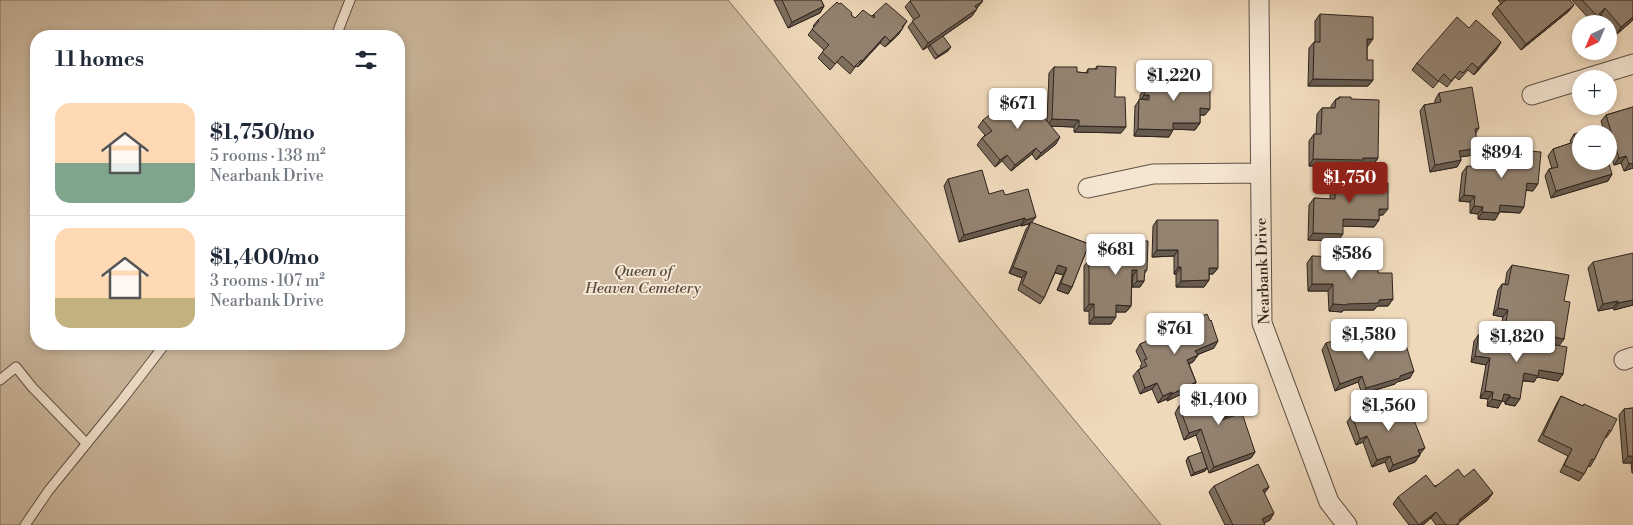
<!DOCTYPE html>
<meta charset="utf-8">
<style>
body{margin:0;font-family:"Libre Bodoni",serif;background:#f6f6f7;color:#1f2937;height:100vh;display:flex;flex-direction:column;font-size:19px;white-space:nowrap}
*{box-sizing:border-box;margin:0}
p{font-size:16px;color:#747a83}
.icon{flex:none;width:28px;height:28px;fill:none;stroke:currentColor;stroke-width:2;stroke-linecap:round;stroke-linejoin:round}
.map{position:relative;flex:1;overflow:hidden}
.sheet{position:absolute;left:30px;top:30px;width:375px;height:320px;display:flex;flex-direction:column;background:#fff;border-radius:20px;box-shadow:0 2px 8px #0003}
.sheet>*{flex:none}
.needle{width:32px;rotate:224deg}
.controls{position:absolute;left:1572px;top:15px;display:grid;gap:10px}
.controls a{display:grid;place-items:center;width:45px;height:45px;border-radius:50%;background:#fff;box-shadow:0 2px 8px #0003;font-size:25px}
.price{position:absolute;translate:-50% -42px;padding:0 11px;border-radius:5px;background:#fff;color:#222;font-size:16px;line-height:32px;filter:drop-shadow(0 1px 2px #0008)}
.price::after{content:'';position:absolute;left:50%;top:30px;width:15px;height:11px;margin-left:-8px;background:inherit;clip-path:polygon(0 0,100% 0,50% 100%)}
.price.current{background:#8f2418;color:#fff}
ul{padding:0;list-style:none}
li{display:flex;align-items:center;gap:15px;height:125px;padding:0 25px}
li+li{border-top:1px solid #e0e1e3}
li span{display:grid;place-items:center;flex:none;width:140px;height:100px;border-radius:15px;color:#555}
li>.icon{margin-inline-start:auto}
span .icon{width:60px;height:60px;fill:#fffc;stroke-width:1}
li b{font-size:21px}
h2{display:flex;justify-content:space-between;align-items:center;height:60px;padding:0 25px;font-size:21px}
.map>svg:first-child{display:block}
.green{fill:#cebaa0;stroke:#7e6f5f;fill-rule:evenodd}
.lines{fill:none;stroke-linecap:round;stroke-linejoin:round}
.service-casing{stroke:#5f5145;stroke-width:11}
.minor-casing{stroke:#5f5145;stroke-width:21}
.service{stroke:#f5e6d3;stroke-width:9}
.minor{stroke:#f5e6d3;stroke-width:19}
.wall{fill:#7e7060;stroke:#2f241e}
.shaded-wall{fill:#675b4e;stroke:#2f241e}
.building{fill:#938270;stroke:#2f241e}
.labels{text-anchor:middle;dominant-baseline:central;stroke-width:4;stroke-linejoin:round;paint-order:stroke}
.park-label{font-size:15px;font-style:italic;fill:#574a3e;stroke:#f5e6d3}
.street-label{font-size:15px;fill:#2f241e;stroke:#f5e6d3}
</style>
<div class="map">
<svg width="1633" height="525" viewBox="0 0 1633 525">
<rect width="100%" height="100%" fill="#efd9bb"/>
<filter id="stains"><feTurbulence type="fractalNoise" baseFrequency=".004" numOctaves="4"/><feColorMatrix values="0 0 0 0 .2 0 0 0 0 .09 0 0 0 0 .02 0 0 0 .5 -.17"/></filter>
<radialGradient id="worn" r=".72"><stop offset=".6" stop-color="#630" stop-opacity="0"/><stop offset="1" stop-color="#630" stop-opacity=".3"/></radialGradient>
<path class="green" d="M0,0H728L1161,525H0ZM36,36H399V344H36Z"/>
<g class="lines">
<g class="service-casing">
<path id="service" d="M336,36L350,0
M0,380L16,367L32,387L86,443
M25,525L49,490L122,400L165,344"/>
</g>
<g class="minor-casing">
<path id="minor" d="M1259,0L1262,323L1329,502L1347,525
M1584,79L1633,64
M1532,95L1581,80
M1088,188L1153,174L1260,173
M1624,360L1633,357"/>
</g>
<use href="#service" class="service"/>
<use href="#minor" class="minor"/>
</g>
<path class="wall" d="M774,0H821L824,6L820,13L788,28Z
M1498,0H1570L1569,11L1521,50L1492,14L1497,7L1501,4Z
M1572,0H1633V20L1617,34L1601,15L1592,22Z
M910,1L978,7L977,8L972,16L923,50L908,27L914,20L905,7Z
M1320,14L1368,46H1367V60L1373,80L1368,86H1308L1309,48L1314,42H1315V21Z
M851,15L855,18L872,16L873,15L907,21L898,35L885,47L880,43L858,67L856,66L850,74L837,62L830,70L818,58L824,50L808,35L814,27L813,26L818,20Z
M1469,28L1497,49L1474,75L1468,70L1459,80L1455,77L1447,87L1439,81L1433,88L1412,70L1417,63Z
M930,45L948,51L935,59L928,48Z
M1097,66L1115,97L1121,133L1074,132V127L1051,126L1056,144L1036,160L1032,154L1011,171L1002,161L995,167L977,145L982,138L985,135L978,127L983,120L1026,102L1047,121L1049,73L1054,67L1077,72L1086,73L1088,69H1095Z
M1174,71L1198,81L1205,115H1200V123L1195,130L1173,129L1169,137L1134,136L1135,106L1140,99V95L1145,88V87L1149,80L1169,81V77Z
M1439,93L1479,128L1476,133L1473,155L1460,157L1461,160L1457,167L1430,172L1420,111L1424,105L1435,103V100Z
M1339,97L1351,99L1378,158L1373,165H1360L1358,167L1309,166V141L1314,134H1316L1317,114L1322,108H1331V106L1336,99H1337Z
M1633,107V168L1624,171L1621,163L1614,165L1609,147V134H1605L1601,121L1606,115Z
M1574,134L1612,174L1608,181L1551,198L1545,176L1549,169H1552L1548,156L1553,149L1571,143L1570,141Z
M1504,149L1533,191L1526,190L1520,213L1500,212L1499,213L1495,220L1478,219V214L1470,213V202L1459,201L1462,173L1467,166L1471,167L1472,160L1477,154L1499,156Z
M1335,177L1383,215H1379V220L1374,227L1343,226L1338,241L1308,240L1309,205L1314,198L1330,199L1331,184Z
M948,179L989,194L1005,195L1032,223L1089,244L1072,287L1068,294L1057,290L1063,275L1055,273L1044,298L1040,304L1018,290L1022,278L1009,273L1026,229L1030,224L1021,226V225L959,242L944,186Z
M1157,220L1218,268L1213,274H1209V280L1204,287H1176V274H1174V256L1152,257L1153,226Z
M1111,240L1147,270L1144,274V281L1140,287H1132L1133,276H1132L1131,306L1126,312H1116L1111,324H1089V311H1084V266L1089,260H1106V246Z
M1312,256L1343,262L1378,273L1393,299L1388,306H1377L1374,310H1343L1342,312L1329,311L1328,291H1308L1307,263Z
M1593,262L1633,305L1614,310L1613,308L1598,311L1588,268Z
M1512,265L1564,301V339L1559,345L1563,374L1558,381L1537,377L1534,382L1523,381L1515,406L1505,404V402L1502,401L1498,408L1487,406L1488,399L1480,398L1486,365L1471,362L1474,341L1479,334L1493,337L1495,335L1547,343L1500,333L1503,317L1493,315L1498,290L1502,284H1505L1507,272Z
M1199,317L1214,348L1197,355H1198L1193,362L1189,364L1196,382L1192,389L1167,401V399L1158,403L1152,389L1140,394L1133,376L1138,370L1141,368L1140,366L1142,364L1136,351L1140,344L1146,342L1148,338L1164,334L1198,319Z
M1326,343L1360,348L1410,378L1397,382L1395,384L1362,394L1358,382L1335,391L1322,350Z
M1561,396L1583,406L1584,404L1611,431L1606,438L1605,437L1594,460L1590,467L1588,466L1584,474L1579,481L1560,472L1568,456L1538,441L1557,403Z
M1179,406L1239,414L1255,452L1251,458L1209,473L1196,435L1184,440L1175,413Z
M1633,408V473H1632L1631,463H1623L1619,415L1624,409Z
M1352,415L1407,422L1420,454V455L1415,462L1389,472L1385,462L1372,467L1363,442L1356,445L1347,422Z
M1188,457L1207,468L1205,471L1191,476L1186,461Z
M1464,477L1488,500L1460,521L1458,525H1436L1431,518L1423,525H1409L1393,504L1398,497Z
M1214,486L1269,487L1264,493L1270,520L1264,523L1265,525H1225L1209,492Z"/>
<path class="shaded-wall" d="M983,1L978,7L970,13L975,6Z
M1574,5L1569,11L1521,50L1526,44Z
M824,6L820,13L788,28L792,22Z
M1605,8L1601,15L1592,22L1597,16Z
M977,9L972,16L923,50L928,43Z
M1633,17V20L1617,34L1621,27Z
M903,28L898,35L885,47L890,41Z
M885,36L880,43L858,67L862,61Z
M1367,39H1373L1368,46H1363Z
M1501,42L1497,49L1474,75L1478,68Z
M951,47L948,51L935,59L938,56Z
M1313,79L1373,80L1368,86H1308Z
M1144,95H1149L1144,102H1140Z
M1200,108L1210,109L1205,115H1196Z
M1052,119L1079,120L1074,127L1047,126Z
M1173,123H1200L1195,130L1169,129Z
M1079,126L1126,127L1121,133L1074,132Z
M1138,129L1173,130L1169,137L1134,136Z
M1060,137L1056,144L1036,160L1041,153Z
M1036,148L1032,154L1011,171L1015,165Z
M1478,148L1473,155L1455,158L1459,151Z
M1007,155L1002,161L995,167L1000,160Z
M1626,156L1621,163L1614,165L1619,158Z
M1363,158H1378L1373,165H1360L1358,167L1309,166L1313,159Z
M1461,160L1457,167L1430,172L1435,165Z
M1633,163V168L1624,171L1629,164Z
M1612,174L1608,181L1551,198L1556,191Z
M1527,183L1538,184L1533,191L1522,190Z
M1464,195L1475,196L1470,202L1459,201Z
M1500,205L1524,207L1520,213L1496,211Z
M1474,206L1483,207L1478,214L1470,213Z
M1379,209H1388L1383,215H1375Z
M1482,212L1499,213L1495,220L1478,219Z
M1036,217L1031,223L1021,226L1026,220Z
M1025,218L1021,225L959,242L964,235Z
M1343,219L1379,220L1374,227L1339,226Z
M1313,233L1343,234L1338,241L1308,240Z
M1157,250H1178L1174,256L1152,257Z
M1058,265L1067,268L1063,275L1054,272Z
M1013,267L1027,272L1022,278L1009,273Z
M1178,267H1181L1176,274H1174Z
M1209,268H1218L1213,274H1204Z
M1132,270H1137L1133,276H1128Z
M1209,280L1204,287H1176L1181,281Z
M1137,281H1144L1140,287H1132Z
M1061,283L1072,287L1068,294L1057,290Z
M1312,284H1333L1328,291H1308Z
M1393,299L1388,306H1377L1374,310H1343L1342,312L1329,311L1333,304H1347L1379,300Z
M1633,300V305L1614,310L1618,303Z
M1618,301L1613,308L1598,311L1603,304Z
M1089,304H1094L1089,311H1084Z
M1116,305L1131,306L1126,312H1111Z
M1498,308L1508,310L1503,317L1493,315Z
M1094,317H1116L1111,324H1089Z
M1505,327L1564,339L1559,346L1500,333Z
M1218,341L1214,348L1191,357L1195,351Z
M1198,355L1193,362L1182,366L1187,360Z
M1475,356L1490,358L1486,365L1471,362Z
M1539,370L1563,374L1558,381L1537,377L1534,382L1520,380L1524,373Z
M1414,371L1410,378L1397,382L1395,384L1362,394L1366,388Z
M1362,376L1358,382L1335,391L1340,384Z
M1196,382L1192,389L1167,401L1172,394Z
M1157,383L1152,389L1140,394L1145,388Z
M1485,391L1493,392L1488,399L1480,398Z
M1172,392L1167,399L1158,403L1163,396Z
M1504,394L1510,395L1505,402L1502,401L1498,408L1487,406L1492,399Z
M1510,397L1520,399L1515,406L1505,404Z
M1241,411L1236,418L1214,426L1219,419Z
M1201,429L1196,435L1184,440L1189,433Z
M1367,436L1363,442L1356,445L1360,439Z
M1425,448L1420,454L1413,457L1418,450Z
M1255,452L1251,458L1209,473L1214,467Z
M1420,455L1415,462L1389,472L1393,465Z
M1390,456L1385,462L1372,467L1377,460Z
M1628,456H1633V460L1631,463H1623Z
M1207,468L1205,471L1191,476L1194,473Z
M1269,487L1264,494L1263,490Z
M1493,493L1488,500L1456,525L1459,520Z
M1436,512L1431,518L1423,525H1419Z
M1274,513L1270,520L1260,525L1262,519Z"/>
<path class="building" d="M782,0H821L824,6L792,22Z
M911,0H982L983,1L975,6L977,9L928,43L912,21L920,16L910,1Z
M1506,0H1570L1574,5L1526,44L1497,7Z
M1582,0H1633V17L1621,27L1605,8L1597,16Z
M837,2L839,4L841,3L852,13L851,15L855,18L863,10L874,18L875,16L873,15L886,3L907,21L902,27L903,28L890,41L885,36L862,61L861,60L854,67L842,56L835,64L822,52L829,45L812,29L819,21L818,20Z
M1320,14L1373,17V39H1367V60H1373V80L1313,79L1314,42H1320Z
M1457,17L1469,28L1476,20L1501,42L1478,68L1472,63L1463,73L1460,71L1451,81L1444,74L1438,81L1417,63Z
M943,36L951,47L938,56L930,45Z
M1097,66L1116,67L1115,97H1125L1126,127L1079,126V120L1052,119L1054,67H1077V72L1088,73V69H1097Z
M1174,71H1198V81H1210V109L1200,108V123H1173V130L1138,129L1139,99L1149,100V95H1144L1145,88H1149V80L1174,81Z
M1472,87L1479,128L1475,129L1478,148L1459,151L1461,160L1435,165L1424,105L1441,102L1439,93Z
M1018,92L1026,102L1029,99L1060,137L1041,153L1036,148L1015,165L1007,155L1000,160L982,138L992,131L983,120Z
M1339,97H1351V99L1379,100L1378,158H1363V160L1313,159L1314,134H1321L1322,108H1335L1336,99H1339Z
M1633,107V163L1629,164L1626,156L1619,158L1606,115Z
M1598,127L1600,134H1581V161H1608L1612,174L1556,191L1549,169L1558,167L1553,149L1577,141L1574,134Z
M1504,149L1541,152L1538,184L1527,183L1524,207L1500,205L1499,213L1482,212L1483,207L1474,206L1475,196L1464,195L1467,166L1475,167L1477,154L1503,156Z
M982,170L989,194L1003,190L1005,195L1028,189L1036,217L1026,220L1025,218L964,235L948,179Z
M1335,177L1379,178V183H1388V209H1379V220L1343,219V234L1313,233L1314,198L1335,199Z
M1157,220H1218V268H1209V280L1181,281V267H1178V250H1157Z
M1031,222L1089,244L1072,287L1061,283L1067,268L1058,265L1044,298L1022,284L1027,272L1013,267Z
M1111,240L1148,241L1147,270H1145L1144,281H1137V270H1132L1131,306L1116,305V317H1094V304H1089V260H1110Z
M1633,253V300L1618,303V301L1603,304L1593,262Z
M1312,256L1342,257L1343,262H1378V273H1392L1393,299L1379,300V303L1347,304V305L1333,304V284H1312Z
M1512,265L1569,275L1564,301L1570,302L1564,339L1505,327L1508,310L1498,308L1502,284L1508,285Z
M1207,314L1210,321L1211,320L1218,341L1195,351L1198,355L1187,360L1196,382L1172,394V392L1163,396L1157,383L1145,388L1138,370L1147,366L1144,360L1147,359L1140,344L1149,340L1148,338L1164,332V334L1200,318L1199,317Z
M1356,334L1360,348L1394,337L1398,348L1406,345L1414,371L1400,376V378L1366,388L1362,376L1340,384L1326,343Z
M1479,334L1495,337V335L1567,347L1563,374L1539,370L1538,376L1524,373L1520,399L1510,397V395L1504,394L1502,401L1492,399L1493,392L1485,391L1490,358L1475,356Z
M1232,388L1241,411L1219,419V421L1242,413L1255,452L1214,467L1201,429L1189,433L1179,406Z
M1561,396L1583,406L1584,404L1617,419L1611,431L1609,430L1594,460L1592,459L1584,474L1564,465L1572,449L1543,435Z
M1398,398L1407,422L1414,420L1425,448L1418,450L1420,455L1393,465L1390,456L1377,460L1367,436L1360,439L1352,415Z
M1633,408V456H1628L1624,409Z
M1202,452L1207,468L1194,473L1188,457Z
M1258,464L1269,487L1263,490L1274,513L1262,519L1265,525H1233L1214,486Z
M1458,469L1464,477L1474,469L1493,493L1459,520L1460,522L1456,525H1446L1436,512L1419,525L1398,497L1426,475L1435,487Z"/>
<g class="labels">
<g class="park-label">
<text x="643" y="271">Queen of<tspan x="643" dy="17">Heaven Cemetery</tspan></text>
</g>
<g class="street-label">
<text transform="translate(1263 271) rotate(-92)">Nearbank Drive</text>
</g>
</g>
<rect width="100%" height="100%" filter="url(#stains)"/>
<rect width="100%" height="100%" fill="url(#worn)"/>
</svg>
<div class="controls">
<a><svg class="needle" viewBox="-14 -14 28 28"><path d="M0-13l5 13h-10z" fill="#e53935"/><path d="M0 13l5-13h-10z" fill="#747a83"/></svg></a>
<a>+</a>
<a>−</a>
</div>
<b class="price" style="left:1174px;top:102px">$1,220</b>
<b class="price" style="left:1018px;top:130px">$671</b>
<b class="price" style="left:1502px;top:179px">$894</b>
<b class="price current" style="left:1350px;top:204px">$1,750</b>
<b class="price" style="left:1116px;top:276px">$681</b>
<b class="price" style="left:1352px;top:280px">$586</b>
<b class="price" style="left:1175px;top:355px">$761</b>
<b class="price" style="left:1369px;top:361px">$1,580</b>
<b class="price" style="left:1517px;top:363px">$1,820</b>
<b class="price" style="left:1219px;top:426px">$1,400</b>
<b class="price" style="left:1389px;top:432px">$1,560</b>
<section class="sheet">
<h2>11 homes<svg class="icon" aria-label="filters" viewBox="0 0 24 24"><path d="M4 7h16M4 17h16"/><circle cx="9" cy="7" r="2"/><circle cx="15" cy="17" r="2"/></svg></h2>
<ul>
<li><span style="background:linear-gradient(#ffd9b3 60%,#7fa58c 0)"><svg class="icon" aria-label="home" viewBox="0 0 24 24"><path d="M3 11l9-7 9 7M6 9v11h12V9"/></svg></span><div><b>$1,750/mo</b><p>5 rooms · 138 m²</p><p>Nearbank Drive</p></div></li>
<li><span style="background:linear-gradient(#ffd9b3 70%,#c2b280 0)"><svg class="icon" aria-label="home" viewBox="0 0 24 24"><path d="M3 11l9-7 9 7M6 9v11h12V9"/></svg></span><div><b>$1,400/mo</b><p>3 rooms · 107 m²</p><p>Nearbank Drive</p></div></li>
</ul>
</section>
</div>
